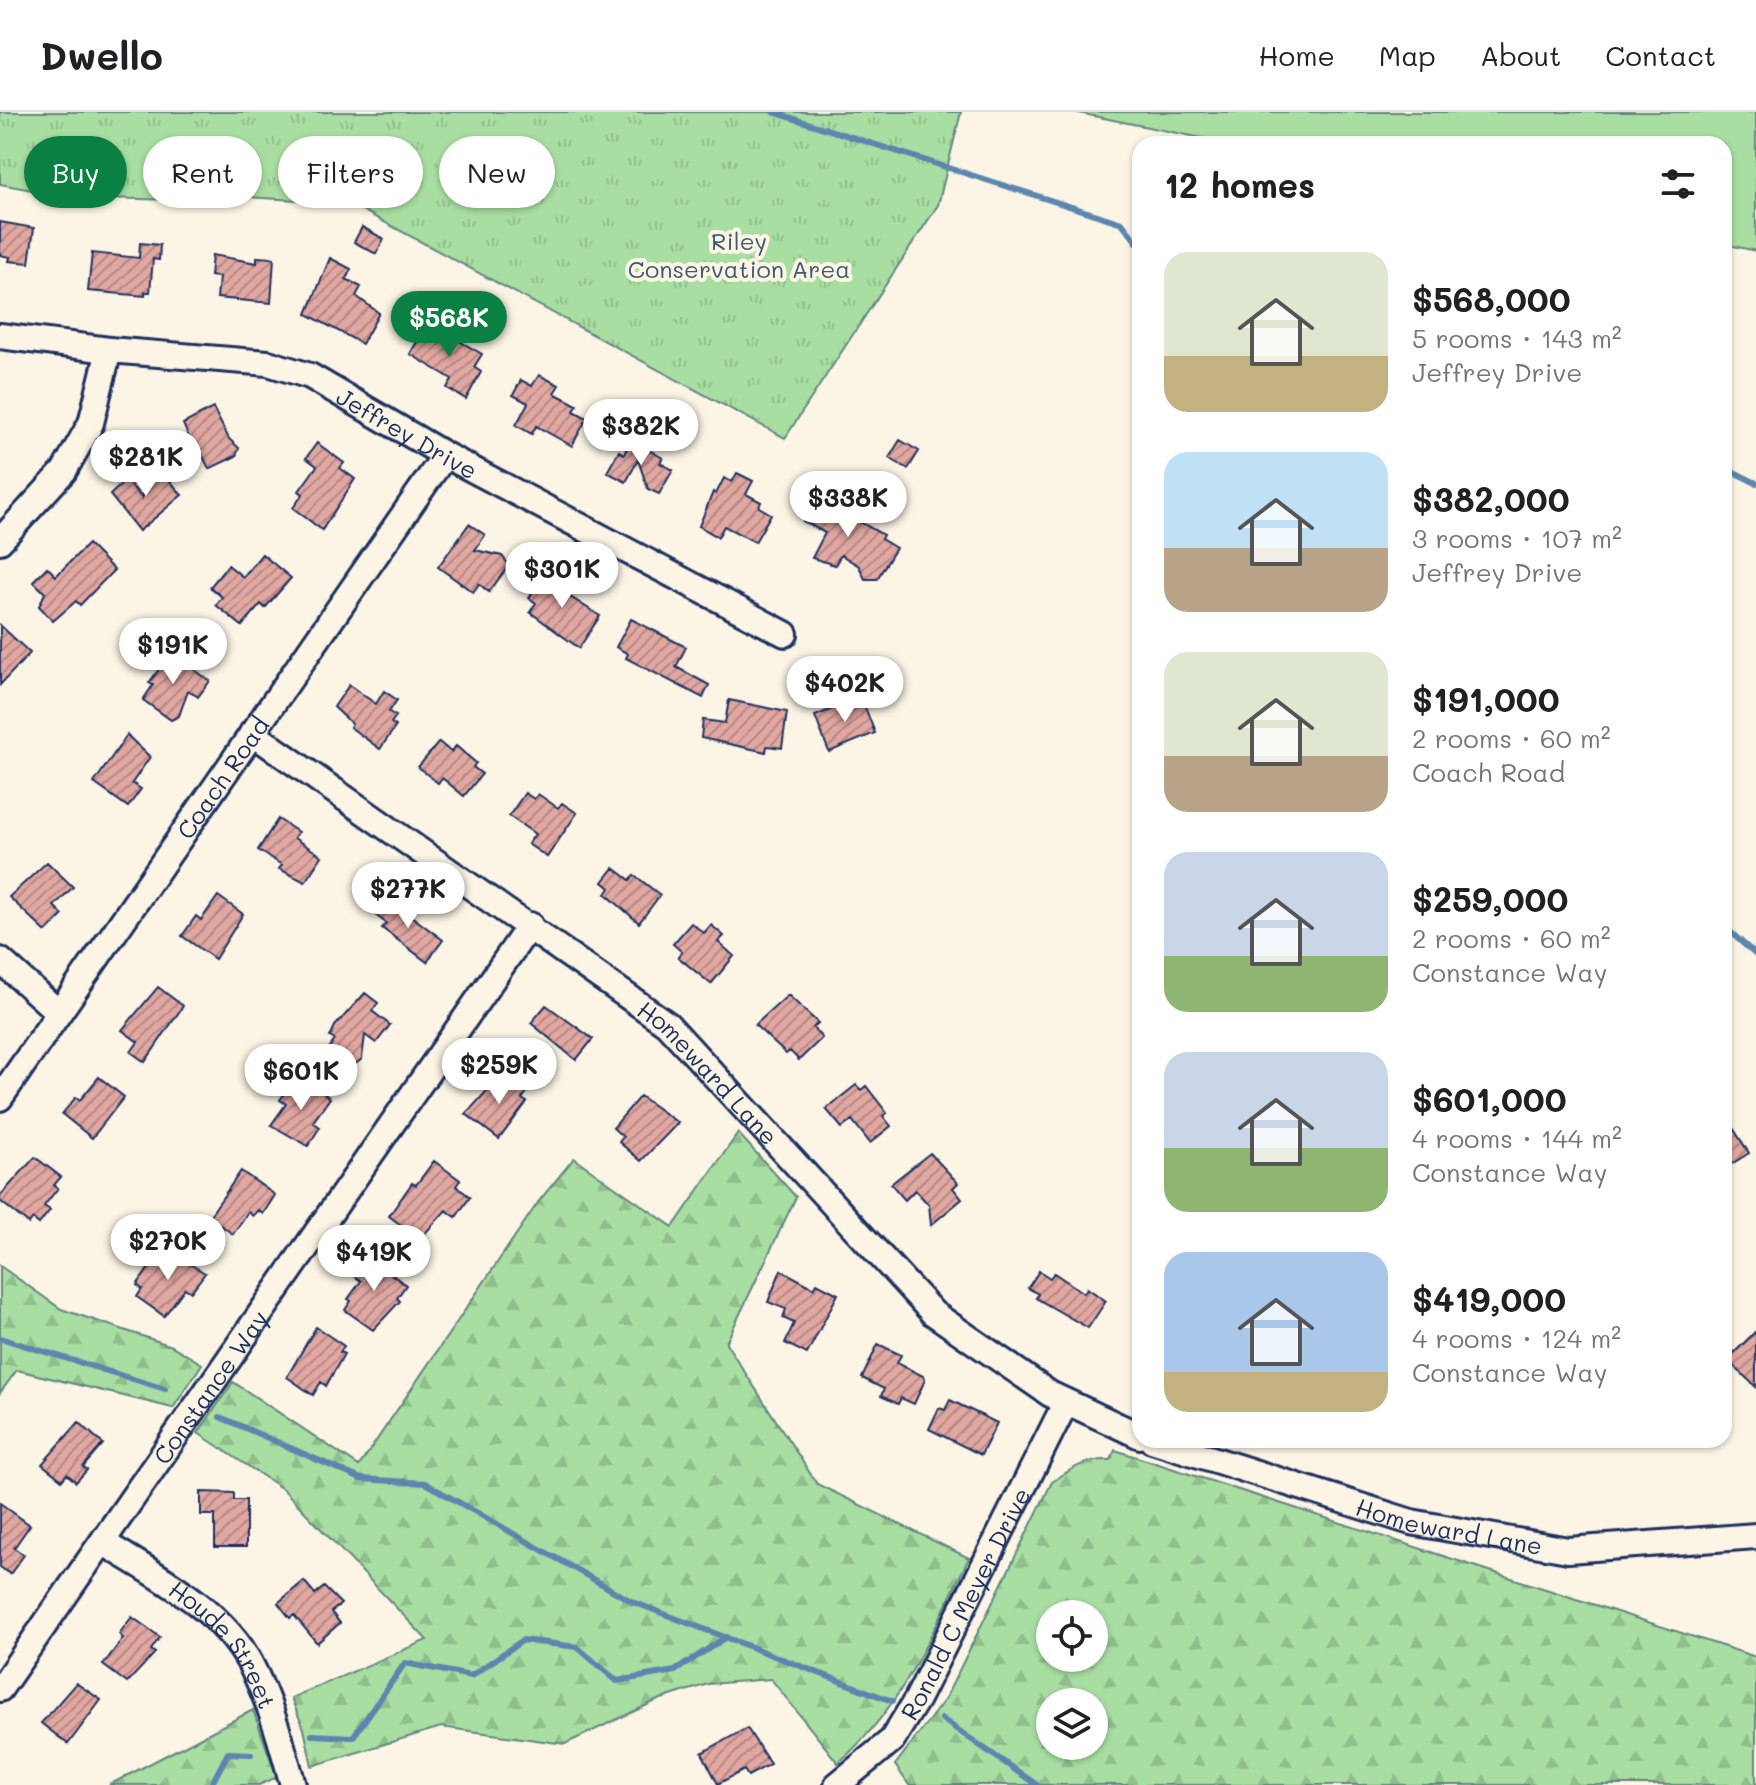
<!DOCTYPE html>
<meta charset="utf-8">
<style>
body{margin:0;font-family:Mali,sans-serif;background:#f2f2f2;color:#202124;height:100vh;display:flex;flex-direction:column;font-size:30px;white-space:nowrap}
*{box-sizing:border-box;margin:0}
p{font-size:26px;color:#757577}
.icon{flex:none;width:44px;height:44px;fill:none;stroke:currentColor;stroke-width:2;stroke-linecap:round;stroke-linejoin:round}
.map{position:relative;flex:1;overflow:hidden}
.side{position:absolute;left:1132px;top:24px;width:600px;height:1312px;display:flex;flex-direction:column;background:#fff;border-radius:24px;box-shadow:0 2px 6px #0004}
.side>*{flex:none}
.banner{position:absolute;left:24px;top:24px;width:760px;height:72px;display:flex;gap:16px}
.tools{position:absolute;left:1036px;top:1488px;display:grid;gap:16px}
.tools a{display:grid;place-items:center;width:72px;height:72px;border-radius:50%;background:#fff;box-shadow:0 2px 6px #0004;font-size:40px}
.price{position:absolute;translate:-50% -68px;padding:0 18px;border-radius:28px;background:#fff;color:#222;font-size:26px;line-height:52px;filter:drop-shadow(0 2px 4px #0008)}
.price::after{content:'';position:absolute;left:50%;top:48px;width:24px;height:18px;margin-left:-12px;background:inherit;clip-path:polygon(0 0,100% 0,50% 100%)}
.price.selected{background:#0b8043;color:#fff}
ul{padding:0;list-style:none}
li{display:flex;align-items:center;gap:24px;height:200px;padding:0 32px}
li span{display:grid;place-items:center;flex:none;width:224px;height:160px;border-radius:24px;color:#555}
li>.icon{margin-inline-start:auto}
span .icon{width:96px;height:96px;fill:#fffc;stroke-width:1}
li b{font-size:34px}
h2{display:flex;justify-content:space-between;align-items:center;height:96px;padding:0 32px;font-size:34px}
.chip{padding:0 28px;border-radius:36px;background:#fff;box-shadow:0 2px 6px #0004;font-size:28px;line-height:72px}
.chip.selected{background:#0b8043;color:#fff}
header{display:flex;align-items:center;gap:48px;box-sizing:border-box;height:112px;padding:0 40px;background:#fff;border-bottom:2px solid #e0e0e0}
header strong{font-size:38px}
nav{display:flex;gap:44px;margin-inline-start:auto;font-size:28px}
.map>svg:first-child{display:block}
.grass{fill:#a8dea1;stroke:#628680;stroke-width:2}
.forest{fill:url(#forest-firs);stroke:#628680;stroke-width:2;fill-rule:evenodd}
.park{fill:url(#park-tufts);stroke:#628680;stroke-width:2}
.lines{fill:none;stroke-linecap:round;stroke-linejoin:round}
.stream{stroke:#5b86af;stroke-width:6}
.building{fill:url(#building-hatch);stroke:#1b2f5e;stroke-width:2}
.minor-casing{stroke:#1b2f5e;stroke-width:30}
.minor{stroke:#fcf5e5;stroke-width:24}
.labels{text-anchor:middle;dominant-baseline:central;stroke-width:8;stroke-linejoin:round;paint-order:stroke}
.park-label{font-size:24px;fill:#3e5b6f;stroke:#fcf5e5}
.street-label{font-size:24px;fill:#1b2f5e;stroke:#fcf5e5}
</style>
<header>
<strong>Dwello</strong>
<nav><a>Home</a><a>Map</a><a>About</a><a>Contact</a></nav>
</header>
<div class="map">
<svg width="1756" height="1673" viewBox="0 0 1756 1673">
<defs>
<pattern id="forest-firs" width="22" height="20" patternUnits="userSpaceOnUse" patternTransform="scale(2)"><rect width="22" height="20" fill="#a8dea1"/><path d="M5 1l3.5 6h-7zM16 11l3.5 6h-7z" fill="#90bf8d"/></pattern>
<pattern id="park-tufts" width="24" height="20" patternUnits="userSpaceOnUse" patternTransform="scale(2)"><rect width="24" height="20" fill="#a8dea1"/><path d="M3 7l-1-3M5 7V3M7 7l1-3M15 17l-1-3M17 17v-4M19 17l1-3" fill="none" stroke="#90bf8d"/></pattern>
<pattern id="building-hatch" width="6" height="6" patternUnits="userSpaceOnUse" patternTransform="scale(2)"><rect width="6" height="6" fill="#e1a7a1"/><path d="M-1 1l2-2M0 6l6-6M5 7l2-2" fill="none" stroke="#b68886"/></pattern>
</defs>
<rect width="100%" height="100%" fill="#fcf5e5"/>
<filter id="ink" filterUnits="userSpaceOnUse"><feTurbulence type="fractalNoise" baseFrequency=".0125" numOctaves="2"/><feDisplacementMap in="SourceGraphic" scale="16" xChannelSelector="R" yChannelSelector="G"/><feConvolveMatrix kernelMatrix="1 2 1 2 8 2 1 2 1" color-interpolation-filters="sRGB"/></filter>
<g filter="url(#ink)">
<path class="grass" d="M1074,0H1756V139L1724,132V32H1231Z"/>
<path class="forest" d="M738,1021L796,1085L726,1231L817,1372L969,1446C932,1520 902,1597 838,1651L771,1567L708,1572L658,1588L565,1632L441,1615L312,1654L304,1617L291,1586L427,1528L284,1378L198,1321L233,1270L359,1354L539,1089L574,1046L673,1115Z
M0,1154L61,1197L172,1234L202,1252L173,1296L17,1258L0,1281Z
M1115,1338L1756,1545V1673H909L895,1653L945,1587L1052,1370C1072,1356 1086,1347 1111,1348ZM1050,1502H1094V1546H1050ZM1094,1590V1634H1050V1590Z
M253,1598L277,1665L259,1673H109Z"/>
<path class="park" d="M0,0H961L938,93L785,326L349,91L178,81L173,88L69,85L0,72Z"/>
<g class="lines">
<path class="stream" d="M773,0L1122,111L1140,134
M1724,355L1756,371
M1727,817L1756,843
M0,1226L165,1277
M220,1305L361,1367L425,1371L633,1490L892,1589
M942,1607L1037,1673
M312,1623L353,1625L405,1551L471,1564L523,1528L577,1535L617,1569L675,1559L726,1525
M211,1673L228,1641L251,1642"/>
</g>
<path class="building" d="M0,110L34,116L29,151L9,149L10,145L0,143Z
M362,115L384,127L376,142L354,130Z
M140,131L160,133L159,148L153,147L150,180H145V184L88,179L92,141L139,146Z
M212,143L257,151V145L274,146L271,191L217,186L219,165L210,164Z
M330,146L351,157L346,167L361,175L356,184L379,201L362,232L307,202Z
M428,211L482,242L474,255L481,260L466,287L447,276L452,267L410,242Z
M539,263L559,273L554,281L577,293L574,299L587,306L572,334L536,314L532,322L516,313L528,291L513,283L521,268L532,274Z
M213,296L229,327L239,336L236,344L209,357L197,331L192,333L183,312Z
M631,328L663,346L660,351L673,358L659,382L648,377L638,348L626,370L607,360L619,339L624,342Z
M900,328L919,339L908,357L889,346Z
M317,331L344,351L340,356L355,367L322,418L293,396L303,382L299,379L317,354L306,346Z
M145,354L159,356L182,383L139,419L110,383L126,368L142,386Z
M737,361L753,369L746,382L761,390L759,395L771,402L755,430L724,414L718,425L699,414L713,380L716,382L724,366L732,370Z
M819,381L834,390L832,394L883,423L881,427L896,436L877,467H865L859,454L841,443L835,453L812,446L825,421L803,409Z
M469,412L485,423L475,438L502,444L509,453L489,480L479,472L473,480L438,455Z
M88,432L114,458L80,493L76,489L53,509L39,494L45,481L33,469L47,455L56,464Z
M262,442L291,466L265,496L261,492L242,514L216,493L222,485L210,475L228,453L243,465Z
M547,458L567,471L561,479L600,504L579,536L530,500L536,491L529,486Z
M631,507L686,535L676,555L709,573L703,586L626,546L628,542L616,535Z
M0,513L30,541L0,573Z
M162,540L171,546L174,543L210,569L198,585L188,578L179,604L171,608L143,588L153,573L149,571L159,557L153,553Z
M349,573L376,592L384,579L397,588L389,600L396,604L391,611L396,614L380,637L350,615L352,612L334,595Z
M861,585L875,621L829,640L815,604Z
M729,588L787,600L782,636L767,634L766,640L701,626L703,608L725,611Z
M127,623L150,645L132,671L141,677L128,695L94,671Z
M439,630L451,640L456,634L476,651L473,655L482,662L464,684L442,666L438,671L418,655Z
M525,681L534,687L538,682L558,696L562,691L577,701L547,745L528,732L535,722L509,704Z
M278,707L298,720L294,726L322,744L305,770L279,757L282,753L258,738Z
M47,750L73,775L54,794L63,803L46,820L9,785Z
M614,756L630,768L634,763L660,783L639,811L606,782L610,776L603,770Z
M218,784L243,802L215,847L182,824L196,804L201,808Z
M387,786L443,828L427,850L382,816L386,811L374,802Z
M691,811L704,821L711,813L724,824L718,830L734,844L711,872L678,845L682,840L673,832Z
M158,875L183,894L145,950L131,940L138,930L122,918Z
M365,881L378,891L372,899L390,913L376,931L365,923L362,947L353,954L343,951L327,939L335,928L330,925L335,914Z
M788,883L818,911L813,916L822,926L799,948L790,939L786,942L755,913Z
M546,893L593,927L576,948L531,911Z
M503,961L527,980L522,987L527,990L499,1027L466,1002Z
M99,965L124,985L92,1026L62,1002L76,985L80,988Z
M302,966L330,986L313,1010L320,1015L308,1034L271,1013L286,992L280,988L291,972L295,975Z
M856,973L861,978L866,974L887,1001L883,1004L891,1014L870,1031L852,1008L842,1016L826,997Z
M640,984L678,1011L641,1049L619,1030L623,1025L613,1016Z
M1724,1002L1749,1041L1724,1057Z
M930,1041L958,1071L953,1076L962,1087L931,1113L929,1093L915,1078L905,1088L891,1072Z
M35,1045L61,1065L54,1073L58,1076L44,1094L50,1098L39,1112L33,1107L29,1112L0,1089V1084Z
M434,1049L460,1068L456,1074L470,1085L456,1105L446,1098L420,1127L389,1104L412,1071L416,1073Z
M241,1059L275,1083L263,1102L258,1098L253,1104L248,1100L233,1122L209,1105Z
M167,1139L205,1161L191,1180L185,1176L164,1204L137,1185L142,1177L137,1173L156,1146L160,1149Z
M365,1143L406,1173L397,1186L400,1189L373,1218L345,1198L351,1189L348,1187L361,1169L351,1162Z
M781,1158L814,1176L817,1171L838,1182L807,1242L785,1231L794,1211L783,1206L786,1197L768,1190Z
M1039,1159L1050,1166L1054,1161L1084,1181L1087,1176L1106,1189L1088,1216L1036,1186L1038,1182L1028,1176Z
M316,1215L344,1234L340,1240L344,1242L326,1274L321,1270L313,1283L287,1265Z
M1756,1219V1275L1727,1248Z
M878,1232L901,1243L897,1251L923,1264L925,1268L914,1292L901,1286L898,1292L881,1284L884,1277L862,1266Z
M950,1288L997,1311L981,1343L929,1317L939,1296L945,1298Z
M79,1310L103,1332L83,1355L87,1358L76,1370L67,1362L62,1368L42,1352Z
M201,1380L234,1381V1388H246V1435H215V1403H201Z
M0,1391L30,1413L14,1436L24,1443L10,1462L0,1455Z
M304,1469L315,1482L324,1475L341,1492L331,1500L340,1511L317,1531L294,1503L290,1506L278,1491Z
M132,1505L160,1525L151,1538L155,1541L127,1571L103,1553L123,1526L119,1522Z
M76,1571L101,1588L68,1632L41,1611Z
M747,1616L770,1652L748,1664L744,1658L718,1672L702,1641Z"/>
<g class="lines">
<g class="minor-casing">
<g id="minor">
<path id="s1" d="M0,224L109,238L268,251L310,264L445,343L785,522"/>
<path d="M0,429L64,359L91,311L109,238"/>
<path id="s2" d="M252,621L667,912L933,1201L1050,1282L1140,1324"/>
<path d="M0,848L58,900"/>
<path id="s3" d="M0,986L445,343"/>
<path id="s4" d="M1152,1328L1411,1410L1568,1438L1756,1424"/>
<path id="s5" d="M104,1431C155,1463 221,1496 250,1551C270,1589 282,1632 293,1673"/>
<path id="s6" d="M0,1577L530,813"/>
<path id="s7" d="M837,1673L892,1628L917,1587L1066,1290"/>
</g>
</g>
<use href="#minor" class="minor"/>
</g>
</g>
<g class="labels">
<g class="park-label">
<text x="739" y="128">Riley<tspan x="739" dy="28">Conservation Area</tspan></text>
</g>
<g class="street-label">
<text stroke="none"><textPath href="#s1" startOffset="426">Jeffrey Drive</textPath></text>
<text stroke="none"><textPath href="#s3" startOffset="390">Coach Road</textPath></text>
<text stroke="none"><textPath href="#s2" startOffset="570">Homeward Lane</textPath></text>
<text stroke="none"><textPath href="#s6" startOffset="368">Constance Way</textPath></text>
<text stroke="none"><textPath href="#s4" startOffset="310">Homeward Lane</textPath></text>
<text stroke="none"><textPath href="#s7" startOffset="226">Ronald C Meyer Drive</textPath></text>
<text stroke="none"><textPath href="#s5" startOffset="160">Houde Street</textPath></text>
</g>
</g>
</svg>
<div class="tools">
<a><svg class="icon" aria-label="locate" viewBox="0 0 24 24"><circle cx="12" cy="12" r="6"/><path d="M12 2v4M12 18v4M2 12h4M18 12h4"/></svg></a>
<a><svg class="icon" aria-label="layers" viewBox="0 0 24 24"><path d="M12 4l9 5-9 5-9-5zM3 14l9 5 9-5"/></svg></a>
</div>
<b class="price selected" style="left:449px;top:247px">$568K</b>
<b class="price" style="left:641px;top:355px">$382K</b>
<b class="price" style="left:146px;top:386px">$281K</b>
<b class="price" style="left:848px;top:427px">$338K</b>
<b class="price" style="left:562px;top:498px">$301K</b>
<b class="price" style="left:173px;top:574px">$191K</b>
<b class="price" style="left:845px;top:612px">$402K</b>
<b class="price" style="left:408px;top:818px">$277K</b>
<b class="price" style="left:499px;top:994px">$259K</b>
<b class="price" style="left:301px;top:1000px">$601K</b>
<b class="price" style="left:168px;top:1170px">$270K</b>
<b class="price" style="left:374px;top:1181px">$419K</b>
<div class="banner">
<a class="chip selected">Buy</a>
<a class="chip">Rent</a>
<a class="chip">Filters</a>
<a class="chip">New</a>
</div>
<section class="side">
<h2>12 homes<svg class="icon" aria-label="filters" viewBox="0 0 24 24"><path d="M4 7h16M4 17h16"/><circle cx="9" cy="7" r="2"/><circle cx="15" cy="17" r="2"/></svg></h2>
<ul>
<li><span style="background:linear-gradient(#dfe7d0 65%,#c2b280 0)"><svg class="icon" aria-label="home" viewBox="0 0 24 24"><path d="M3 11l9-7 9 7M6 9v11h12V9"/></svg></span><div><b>$568,000</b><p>5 rooms · 143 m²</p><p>Jeffrey Drive</p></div></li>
<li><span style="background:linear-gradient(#bfe0f5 60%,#b9a48a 0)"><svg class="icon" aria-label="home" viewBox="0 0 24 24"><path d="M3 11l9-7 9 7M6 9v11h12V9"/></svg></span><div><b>$382,000</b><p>3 rooms · 107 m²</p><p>Jeffrey Drive</p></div></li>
<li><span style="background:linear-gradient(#dfe7d0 65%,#b9a48a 0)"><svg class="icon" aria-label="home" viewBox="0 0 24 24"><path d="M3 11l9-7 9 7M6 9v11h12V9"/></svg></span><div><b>$191,000</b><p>2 rooms · 60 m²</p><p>Coach Road</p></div></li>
<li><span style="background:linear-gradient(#c9d6e8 65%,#8fb573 0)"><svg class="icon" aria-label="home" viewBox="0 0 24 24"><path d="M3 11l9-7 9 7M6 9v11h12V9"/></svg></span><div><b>$259,000</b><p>2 rooms · 60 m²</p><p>Constance Way</p></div></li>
<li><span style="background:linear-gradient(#c9d6e8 60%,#8fb573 0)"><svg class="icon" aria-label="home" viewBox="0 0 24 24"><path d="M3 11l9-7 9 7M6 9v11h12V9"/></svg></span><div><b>$601,000</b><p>4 rooms · 144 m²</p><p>Constance Way</p></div></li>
<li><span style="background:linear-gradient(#a9c7e8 75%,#c2b280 0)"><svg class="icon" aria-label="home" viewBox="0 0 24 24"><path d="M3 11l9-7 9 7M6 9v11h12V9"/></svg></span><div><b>$419,000</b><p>4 rooms · 124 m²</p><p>Constance Way</p></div></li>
</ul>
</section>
</div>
